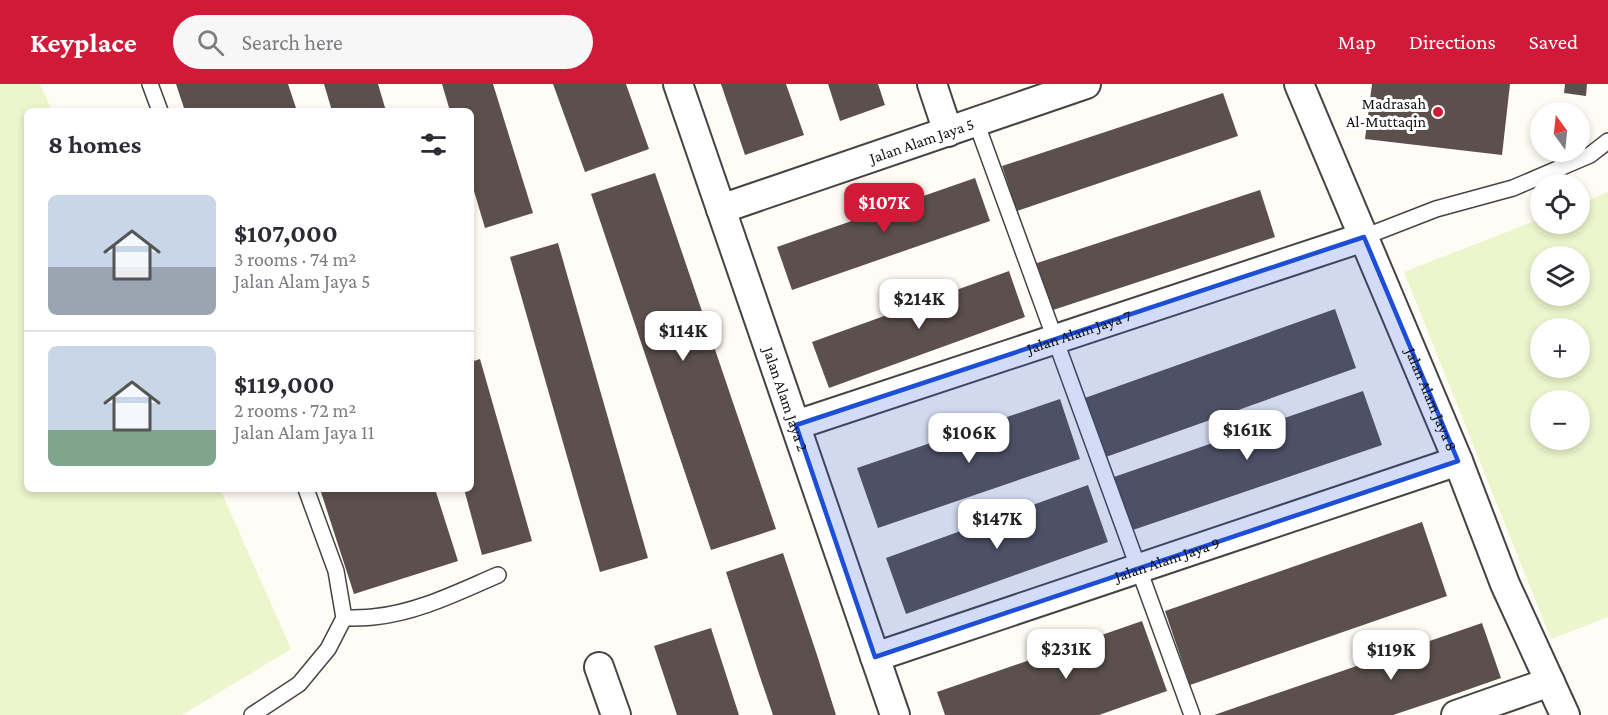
<!DOCTYPE html>
<meta charset="utf-8">
<style>
body{margin:0;font-family:"Crimson Pro",serif;background:#f7f7f7;color:#2b2b33;height:100vh;display:flex;flex-direction:column;font-size:22px;white-space:nowrap}
*{box-sizing:border-box;margin:0}
p{font-size:20px;color:#7c7c81}
.icon{flex:none;width:33px;height:33px;fill:none;stroke:currentColor;stroke-width:2;stroke-linecap:round;stroke-linejoin:round}
.map{position:relative;flex:1;overflow:hidden}
.sheet{position:absolute;left:24px;top:24px;width:450px;height:384px;display:flex;flex-direction:column;background:#fff;border-radius:9px;box-shadow:0 3px 9px #0003}
.sheet>*{flex:none}
.needle{width:39px;rotate:345deg}
.fabs{position:absolute;left:1530px;top:18px;display:grid;gap:12px}
.fabs a{display:grid;place-items:center;width:60px;height:60px;border-radius:50%;background:#fff;box-shadow:0 3px 9px #0003;font-size:30px}
.price{position:absolute;translate:-50% -51px;padding:0 14px;border-radius:12px;background:#fff;color:#222;font-size:20px;line-height:39px;filter:drop-shadow(0 2px 3px #0008)}
.price::after{content:'';position:absolute;left:50%;top:36px;width:18px;height:14px;margin-left:-9px;background:inherit;clip-path:polygon(0 0,100% 0,50% 100%)}
.price.on{background:#d11938;color:#fff}
ul{padding:0;list-style:none}
li{display:flex;align-items:center;gap:18px;height:150px;padding:0 24px}
li+li{border-top:2px solid #e1e1e2}
li span{display:grid;place-items:center;flex:none;width:168px;height:120px;border-radius:9px;color:#555}
li>.icon{margin-inline-start:auto}
span .icon{width:72px;height:72px;fill:#fffc;stroke-width:1}
li b{font-size:26px}
h2{display:flex;justify-content:space-between;align-items:center;height:72px;padding:0 24px;font-size:26px}
header{display:flex;align-items:center;gap:36px;box-sizing:border-box;height:84px;padding:0 30px;background:#d11938;color:#fff}
header strong{font-size:28px}
nav{display:flex;gap:33px;margin-inline-start:auto;font-size:21px}
.search{width:420px;height:54px;background:#f7f7f7;display:flex;align-items:center;gap:15px;box-sizing:border-box;padding:0 21px;border-radius:33px;color:#7c7c81;font-size:22px}
.map>svg:first-child{display:block}
.pitch{fill:#ecf5cc;fill-rule:evenodd}
.building{fill:#5b504c}
.lines{fill:none;stroke-linecap:round;stroke-linejoin:round}
.lane-casing{stroke:#444;stroke-width:18}
.street-casing{stroke:#444;stroke-width:32}
.lane{stroke:#fff;stroke-width:15}
.street{stroke:#fff;stroke-width:28}
.marked{fill:#1d4ed8;fill-opacity:0.2;stroke:#1d4ed8;stroke-width:4.5;stroke-linejoin:round}
.poi-dot{fill:#d11938;stroke:#fff;stroke-width:2}
.labels{text-anchor:middle;dominant-baseline:central;stroke-width:6;stroke-linejoin:round;paint-order:stroke}
.poi-label{font-size:16px;fill:#111;stroke:#fff;text-anchor:end}
.street-label{font-size:16px;fill:#111;stroke:#fff}
</style>
<header>
<strong>Keyplace</strong>
<div class="search"><svg class="icon" aria-label="search" viewBox="0 0 24 24"><circle cx="10" cy="10" r="6"/><path d="M15 15l6 6"/></svg>Search here</div>
<nav><a>Map</a><a>Directions</a><a>Saved</a></nav>
</header>
<div class="map">
<svg width="1608" height="631" viewBox="0 0 1608 631">
<rect width="100%" height="100%" fill="#fffcf5"/>
<path class="pitch" d="M0,0H40L52,27H27V405H220L291,565L182,631H0Z
M1608,108V533L1551,555L1404,188L1540,135V140H1580V120ZM1540,172H1580V212H1540ZM1540,244H1580V284H1540ZM1540,316H1580V356H1540Z"/>
<path class="building" d="M176,0H288L297,27H185Z
M324,0H378L386,27H332Z
M442,0H493L533,129L485,144L471,97V27H450Z
M553,0H626L649,65L585,88Z
M721,0H786L804,51L745,71Z
M828,0H878L885,21L840,37Z
M1372,0H1510L1502,71L1365,55Z
M1565,0H1587L1586,12L1564,9Z
M1223,9L1238,52L1017,127L1002,82Z
M655,89L776,445L711,466L591,110Z
M975,94L990,137L792,206L777,163Z
M1260,106L1275,153L1050,227L1034,180Z
M558,159L648,474L600,488L510,173Z
M1009,187L1025,233L829,304L812,258Z
M1335,225L1356,284L1103,374L1082,315Z
M480,275L532,457L482,471L464,405H471V278Z
M1363,307L1382,361L1130,447L1111,394Z
M1060,315L1080,375L878,444L857,384Z
M1088,401L1108,458L906,530L886,474Z
M320,405H435L458,477L354,510Z
M1422,438L1447,512L1190,601L1165,527Z
M783,469L817,571L836,631H773L759,590L726,488Z
M1142,537L1167,607L1099,631H945L937,608Z
M1482,539L1501,594L1441,615L1393,631H1214Z
M711,544L739,631H677L654,562Z"/>
<g class="lines">
<g class="lane-casing">
<path id="lane" d="M150,0L160,27
M976,38L1192,631
M1364,153L1436,125L1513,104L1590,71L1608,57
M344,534C353,534 363,534 373,533C417,529 458,508 498,491
M252,631L299,600L328,565L344,534L336,487L306,405"/>
</g>
<g class="street-casing">
<g id="street">
<path id="s1" d="M678,0L895,631"/>
<path d="M932,0L948,48"/>
<path id="s2" d="M1299,0L1458,377L1505,500L1565,631"/>
<path id="s3" d="M721,125L1086,0"/>
<path id="s4" d="M796,341L1364,153"/>
<path id="s5" d="M875,573L1458,377"/>
<path d="M599,583L616,631"/>
<path d="M1456,631L1550,598"/>
</g>
</g>
<use href="#lane" class="lane"/>
<use href="#street" class="street"/>
</g>
<path class="marked" d="M1364,153L1458,377L875,573L796,341Z"/>
<circle class="poi-dot" cx="1438" cy="28" r="6"/>
<g class="labels">
<g class="poi-label">
<text x="1426" y="19">Madrasah<tspan x="1426" dy="18">Al-Muttaqin</tspan></text>
</g>
<g class="street-label">
<text stroke="none"><textPath href="#s3" startOffset="212">Jalan Alam Jaya 5</textPath></text>
<text stroke="none"><textPath href="#s4" startOffset="298">Jalan Alam Jaya 7</textPath></text>
<text stroke="none"><textPath href="#s1" startOffset="333">Jalan Alam Jaya 2</textPath></text>
<text stroke="none"><textPath href="#s2" startOffset="342">Jalan Alam Jaya 8</textPath></text>
<text stroke="none"><textPath href="#s5" startOffset="308">Jalan Alam Jaya 9</textPath></text>
</g>
</g>
</svg>
<div class="fabs">
<a><svg class="needle" viewBox="-14 -14 28 28"><path d="M0-13l5 13h-10z" fill="#e53935"/><path d="M0 13l5-13h-10z" fill="#7c7c81"/></svg></a>
<a><svg class="icon" aria-label="locate" viewBox="0 0 24 24"><circle cx="12" cy="12" r="6"/><path d="M12 2v4M12 18v4M2 12h4M18 12h4"/></svg></a>
<a><svg class="icon" aria-label="layers" viewBox="0 0 24 24"><path d="M12 4l9 5-9 5-9-5zM3 14l9 5 9-5"/></svg></a>
<a>+</a>
<a>−</a>
</div>
<b class="price on" style="left:884px;top:150px">$107K</b>
<b class="price" style="left:919px;top:246px">$214K</b>
<b class="price" style="left:683px;top:278px">$114K</b>
<b class="price" style="left:1247px;top:377px">$161K</b>
<b class="price" style="left:969px;top:380px">$106K</b>
<b class="price" style="left:997px;top:466px">$147K</b>
<b class="price" style="left:1066px;top:596px">$231K</b>
<b class="price" style="left:1391px;top:597px">$119K</b>
<section class="sheet">
<h2>8 homes<svg class="icon" aria-label="filters" viewBox="0 0 24 24"><path d="M4 7h16M4 17h16"/><circle cx="9" cy="7" r="2"/><circle cx="15" cy="17" r="2"/></svg></h2>
<ul>
<li><span style="background:linear-gradient(#c9d6e8 60%,#9aa5b1 0)"><svg class="icon" aria-label="home" viewBox="0 0 24 24"><path d="M3 11l9-7 9 7M6 9v11h12V9"/></svg></span><div><b>$107,000</b><p>3 rooms · 74 m²</p><p>Jalan Alam Jaya 5</p></div></li>
<li><span style="background:linear-gradient(#c9d6e8 70%,#7fa58c 0)"><svg class="icon" aria-label="home" viewBox="0 0 24 24"><path d="M3 11l9-7 9 7M6 9v11h12V9"/></svg></span><div><b>$119,000</b><p>2 rooms · 72 m²</p><p>Jalan Alam Jaya 11</p></div></li>
</ul>
</section>
</div>
